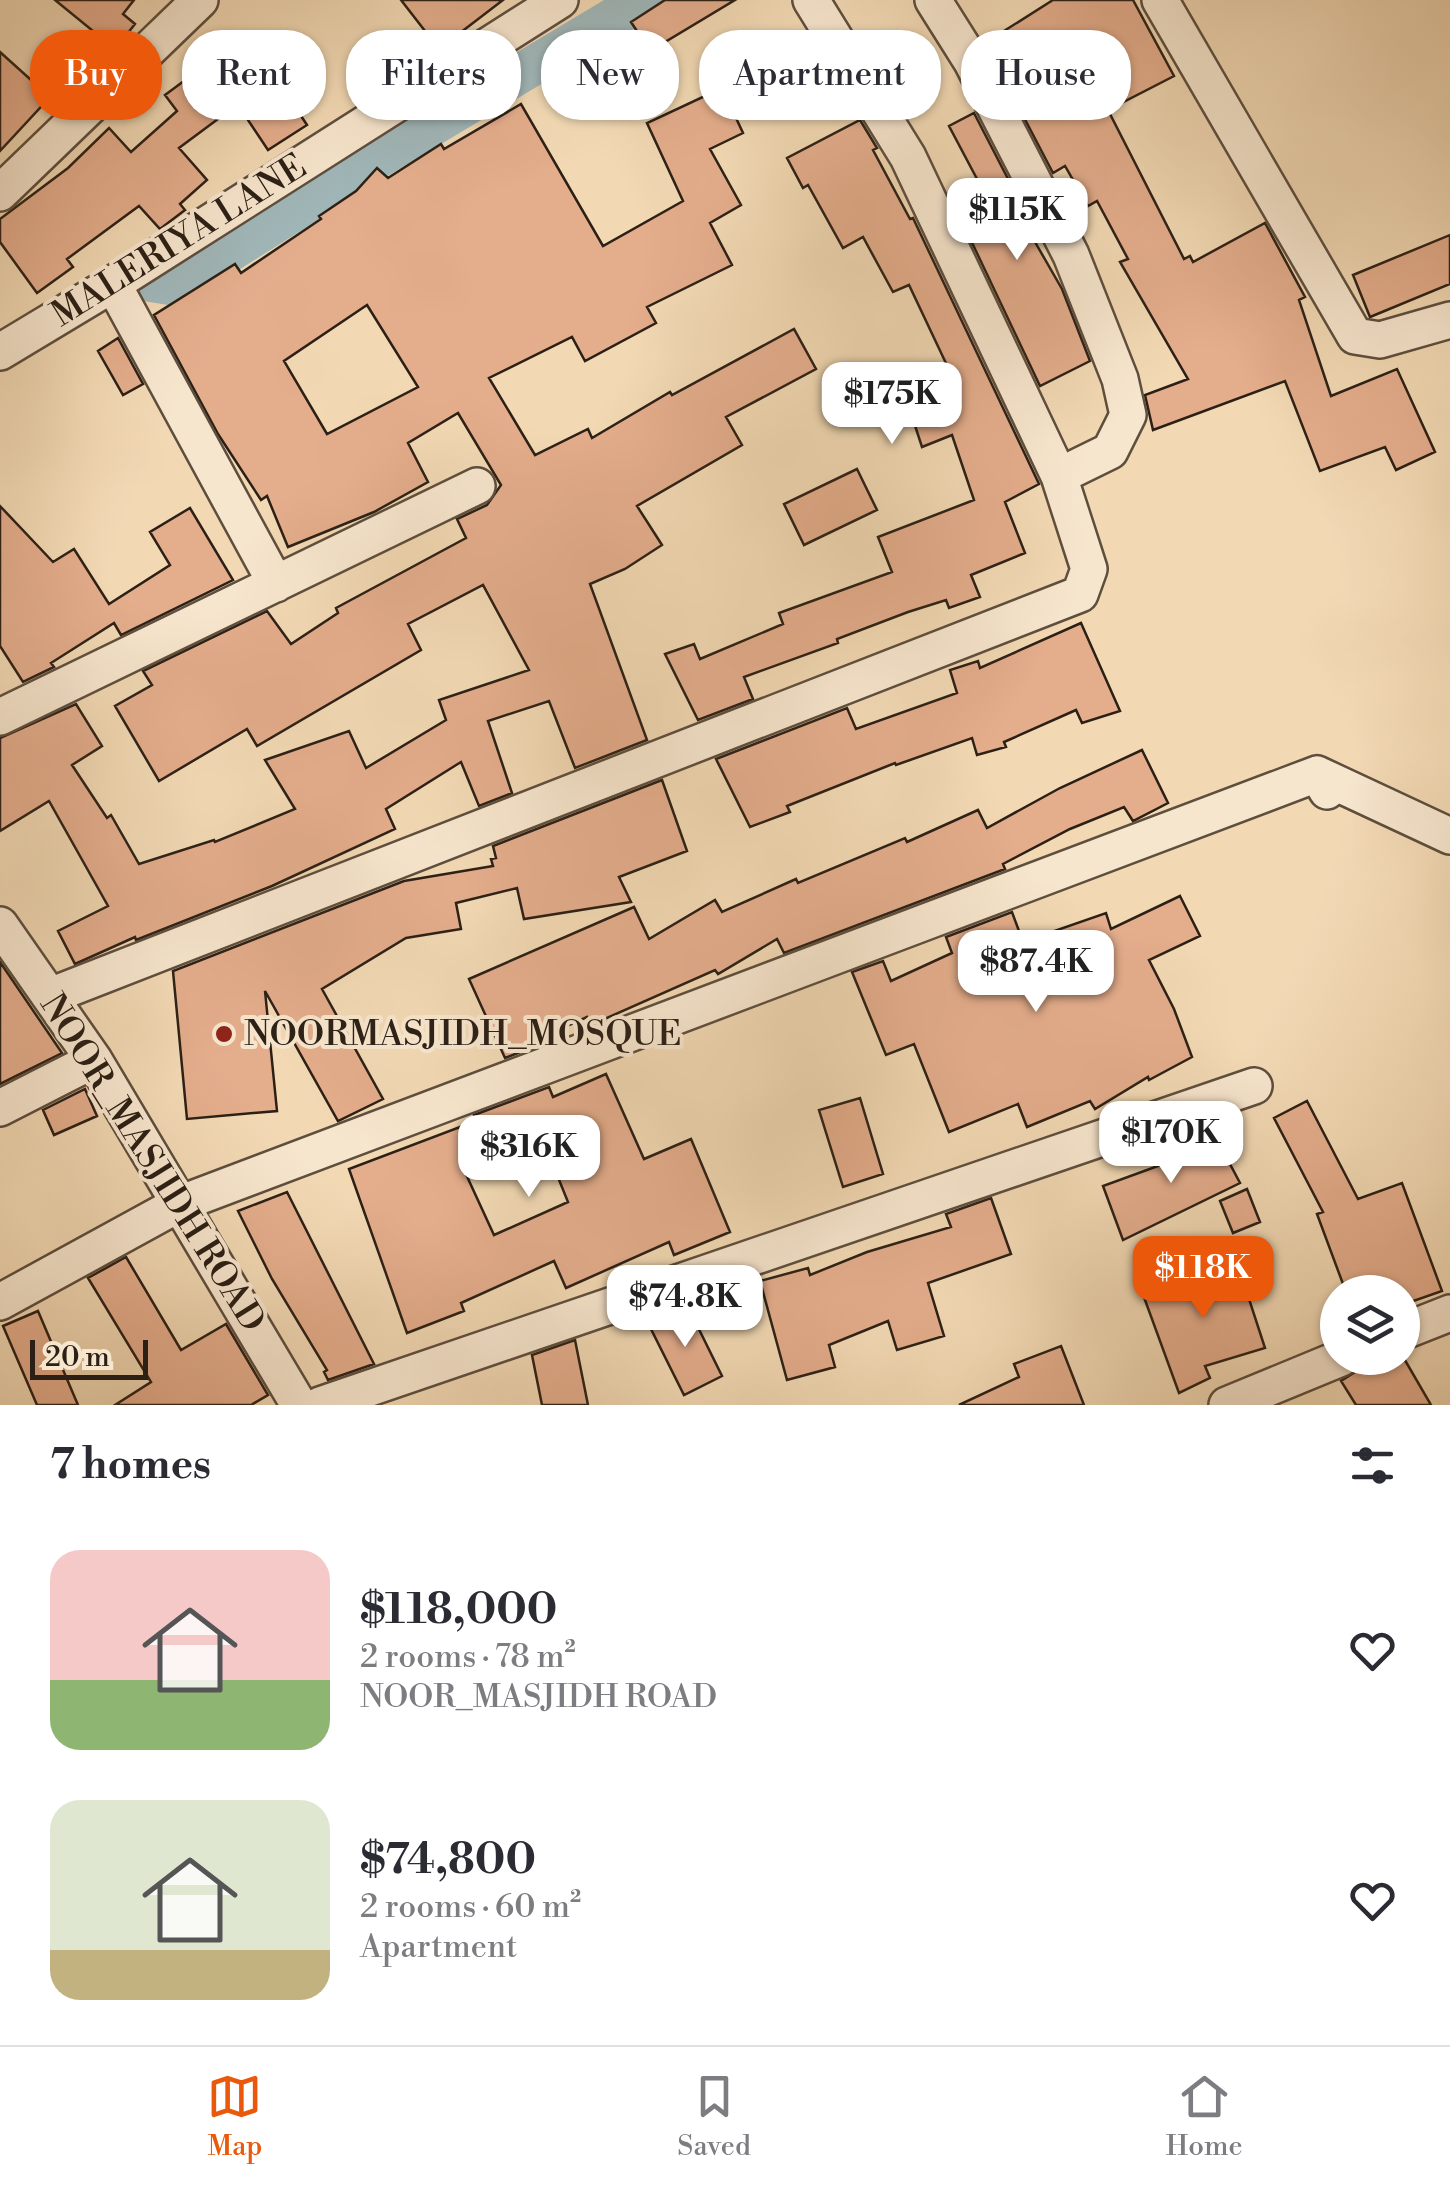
<!DOCTYPE html>
<meta charset="utf-8">
<style>
body{margin:0;font-family:"Libre Bodoni",serif;background:#f7f7f7;color:#2b2b33;height:100vh;display:flex;flex-direction:column;font-size:38px;white-space:nowrap}
*{box-sizing:border-box;margin:0}
p{font-size:32px;color:#7c7c81}
.icon{flex:none;width:55px;height:55px;fill:none;stroke:currentColor;stroke-width:2;stroke-linecap:round;stroke-linejoin:round}
.map{position:relative;height:1405px;overflow:hidden}
.details{display:flex;flex-direction:column;background:#fff;flex:1}
.details>*{flex:none}
.banner{position:absolute;left:30px;top:30px;width:1390px;height:90px;display:flex;gap:20px}
.fabs{position:absolute;left:1320px;top:1275px;display:grid;gap:20px}
.fabs a{display:grid;place-items:center;width:100px;height:100px;border-radius:50%;background:#fff;box-shadow:0 2px 8px #0004;font-size:50px}
.scale{position:absolute;left:30px;bottom:25px;width:118px;box-sizing:border-box;padding-left:10px;border:5px solid #2c2016;border-top:0;font-size:28px;line-height:35px;white-space:nowrap;color:#2c2016;-webkit-text-stroke:8px #f7e6ce;paint-order:stroke}
.price{position:absolute;translate:-50% -85px;padding:0 22px;border-radius:20px;background:#fff;color:#222;font-size:32px;line-height:65px;filter:drop-shadow(0 2px 5px #0008)}
.price::after{content:'';position:absolute;left:50%;top:60px;width:30px;height:22px;margin-left:-15px;background:inherit;clip-path:polygon(0 0,100% 0,50% 100%)}
.price.current{background:#ea580c;color:#fff}
ul{padding:0;list-style:none}
li{display:flex;align-items:center;gap:30px;height:250px;padding:0 50px}
li span{display:grid;place-items:center;flex:none;width:280px;height:200px;border-radius:30px;color:#555}
li>.icon{margin-inline-start:auto}
span .icon{width:120px;height:120px;fill:#fffc;stroke-width:1}
li b{font-size:42px}
h2{display:flex;justify-content:space-between;align-items:center;height:120px;padding:0 50px;font-size:42px}
.pill{padding:0 35px;border-radius:40px;background:#fff;box-shadow:0 2px 8px #0004;font-size:35px;line-height:90px}
.pill.current{background:#ea580c;color:#fff}
.dock{display:flex;justify-content:space-around;align-items:center;height:140px;border-top:2px solid #e1e1e2;background:#fff;font-size:28px;color:#7c7c81}
.dock a{display:grid;justify-items:center;gap:5px}
.dock .current{color:#ea580c}
.map>svg:first-child{display:block}
.lines{fill:none;stroke-linecap:round;stroke-linejoin:round}
.canal{stroke:#a0b7b9;stroke-width:40}
.building{fill:#e4ad8c;stroke:#2c2016;stroke-width:2.5;fill-rule:evenodd}
.street-casing{stroke:#5e4e3e;stroke-width:40}
.street{stroke:#f7e6ce;stroke-width:35}
.poi-dot{fill:#8f2418;stroke:#f7e6ce;stroke-width:4}
.labels{text-anchor:middle;dominant-baseline:central;stroke-width:8;stroke-linejoin:round;paint-order:stroke}
.street-label{font-size:35px;fill:#2c2016;stroke:#f7e6ce}
.poi-label{font-size:35px;fill:#2c2016;stroke:#f7e6ce;text-anchor:start}
</style>
<div class="map">
<svg width="1450" height="1405" viewBox="0 0 1450 1405">
<rect width="100%" height="100%" fill="#f2d9b4"/>
<filter id="stains"><feTurbulence type="fractalNoise" baseFrequency=".002" numOctaves="4"/><feColorMatrix values="0 0 0 0 .2 0 0 0 0 .09 0 0 0 0 .02 0 0 0 .5 -.17"/></filter>
<radialGradient id="worn" r=".72"><stop offset=".6" stop-color="#630" stop-opacity="0"/><stop offset="1" stop-color="#630" stop-opacity=".3"/></radialGradient>
<g class="lines">
<path class="canal" d="M151,282L176,286L377,159L643,0"/>
</g>
<path class="building" d="M55,0H134L123,14L135,24L115,49Z
M401,0H503L439,49Z
M665,0H735L650,51L631,22Z
M1053,0H1133L1174,76L1108,110L1184,259L1190,256L1193,262L1265,223L1305,297L1299,300L1331,396L1397,369L1435,452L1396,470L1385,447L1320,471L1285,381L1153,430L1145,395L1188,379L1120,262L1128,259L1097,201L1088,206L1065,166L1053,173L985,43Z
M0,52L50,97L0,151Z
M263,58L307,125L268,150L224,84Z
M192,75L222,116L179,148L207,180L180,204L185,210L160,229L139,206L67,259L73,267L37,293L0,242V219L68,168L109,128L131,152L177,111L165,95Z
M722,88L743,133L710,149L741,205L710,223L732,265L647,307L656,323L585,361L572,337L489,378L535,455L588,429L592,438L670,392L672,395L794,329L816,369L726,417L742,445L637,506L662,545L625,569L590,584L647,740L575,768L549,701L488,721L512,793L479,806L461,762L386,809L395,829L272,886L136,940L135,937L75,964L58,931L108,906L49,801L0,831V738L76,704L102,746L72,765L107,818L111,815L139,864L214,840L215,842L295,809L265,760L349,731L366,768L446,720L439,700L529,670L483,585L408,624L421,650L257,746L247,729L159,781L115,706L152,685L143,671L267,611L291,644L338,613L336,608L466,538L457,519L487,505L501,485L458,413L408,443L428,482L374,512L288,547L267,496L261,500L218,434L154,315L235,264L241,273L321,219L319,216L356,191L377,168L388,178L441,144L444,149L521,104L603,246L683,201L647,123ZM367,305L418,387L327,434L284,361Z
M974,113L1036,233L1031,235L1062,289L1090,361L1040,386L957,211L986,196L949,126Z
M860,120L877,148L873,150L910,219L913,218L1039,484L1005,502L1025,553L971,575L980,597L949,608L946,600L908,612L837,639L838,643L744,677L753,699L698,720L665,654L694,644L700,659L783,624L779,613L892,572L878,537L974,500L952,435L922,447L904,392L952,376L909,285L893,292L863,237L843,248L808,185L803,188L787,158Z
M1450,235V284L1370,317L1353,275Z
M118,338L143,384L123,395L98,351Z
M857,469L877,510L804,545L784,504Z
M0,506L53,562L74,549L109,604L170,565L150,532L190,508L233,580L121,635L114,623L51,663L54,667L23,682L0,646Z
M1081,623L1120,711L1082,723L1076,710L1004,742L1006,747L977,755L972,738L896,765L895,763L787,806L790,812L750,827L716,759L847,708L856,729L957,693L950,670L978,661L980,668Z
M1142,750L1168,803L1133,821L1124,807L1070,829L1003,864L1005,869L784,953L777,939L718,974L715,970L591,1025L587,1017L531,1042L533,1047L505,1058L469,979L634,907L649,939L715,900L722,912L796,879L798,883L905,838L907,842L978,810L987,828L1060,788Z
M662,780L687,851L619,877L631,902L524,919L517,888L456,903L461,929L406,938L322,989L383,1099L338,1121L265,991L277,1111L187,1119L173,971L404,881L493,866L491,859L496,858L493,846Z
M1180,896L1200,936L1149,960L1174,1009L1192,1057L1149,1080L1148,1077L1095,1109L1090,1101L1027,1127L1018,1104L949,1132L914,1044L886,1055L852,972L883,961L891,981L952,953L946,937L1012,912L1023,942L1106,913L1111,929Z
M0,962L62,1053L0,1084Z
M606,1074L644,1159L691,1139L730,1232L674,1255L669,1242L566,1288L554,1261L461,1303L464,1311L407,1333L349,1169L476,1121L474,1115L549,1087L553,1097ZM547,1150L568,1202L494,1235L465,1172Z
M85,1089L97,1116L54,1135L43,1110Z
M860,1098L883,1174L843,1187L819,1110Z
M1307,1101L1358,1199L1402,1183L1442,1291L1402,1305V1292H1346L1317,1214L1323,1212L1274,1118Z
M1213,1132L1240,1183L1123,1240L1103,1186L1158,1166L1156,1160Z
M1247,1189L1260,1222L1233,1233L1220,1201Z
M287,1192L374,1364L328,1380L324,1372L327,1370L272,1279L238,1211Z
M991,1198L1011,1254L928,1283L944,1336L897,1350L888,1321L829,1345L835,1367L787,1380L760,1281L808,1268L810,1275L867,1252L951,1227L946,1214Z
M126,1257L181,1350L226,1324L268,1395L251,1405H115L151,1382L88,1278Z
M1236,1259L1265,1348L1205,1366L1210,1378L1179,1393L1141,1289Z
M687,1305L722,1376L684,1395L648,1323Z
M38,1311L78,1405H37L3,1326Z
M575,1340L588,1405H542L532,1355Z
M1061,1346L1084,1405H959L1019,1377L1014,1364Z
M1402,1355L1431,1405H1356L1341,1381L1377,1358Z"/>
<g class="lines">
<g class="street-casing">
<path id="street" d="M933,0L972,62L1071,255L1120,379L1128,415L1110,451L1059,476
M1160,0L1355,336L1380,340L1450,320
M0,193L200,0
M113,284L276,584
M0,352L113,284L560,0
M0,717L477,486
M1327,791L1317,774L1450,836
M0,925L94,1060L299,1405
M50,996L1080,594L1089,569L1059,476L908,157L811,0
M0,1108L94,1060
M0,1302L179,1204L1317,774
M1402,1332L1450,1313
M320,1405L1254,1086
M1227,1405L1341,1358"/>
</g>
<use href="#street" class="street"/>
</g>
<circle class="poi-dot" cx="224" cy="1034" r="10"/>
<g class="labels">
<g class="street-label">
<text transform="translate(179 241) rotate(-32)">MALERIYA LANE</text>
<text transform="translate(152 1163) rotate(58)">NOOR_MASJIDH ROAD</text>
</g>
<g class="poi-label">
<text x="244" y="1034">NOORMASJIDH_MOSQUE</text>
</g>
</g>
<rect width="100%" height="100%" filter="url(#stains)"/>
<rect width="100%" height="100%" fill="url(#worn)"/>
</svg>
<div class="fabs">
<a><svg class="icon" aria-label="layers" viewBox="0 0 24 24"><path d="M12 4l9 5-9 5-9-5zM3 14l9 5 9-5"/></svg></a>
</div>
<div class="scale">20 m</div>
<b class="price" style="left:1017px;top:263px">$115K</b>
<b class="price" style="left:892px;top:447px">$175K</b>
<b class="price" style="left:1036px;top:1015px">$87.4K</b>
<b class="price" style="left:1171px;top:1186px">$170K</b>
<b class="price" style="left:529px;top:1200px">$316K</b>
<b class="price current" style="left:1203px;top:1321px">$118K</b>
<b class="price" style="left:685px;top:1350px">$74.8K</b>
<div class="banner">
<a class="pill current">Buy</a>
<a class="pill">Rent</a>
<a class="pill">Filters</a>
<a class="pill">New</a>
<a class="pill">Apartment</a>
<a class="pill">House</a>
</div>
</div>
<section class="details">
<h2>7 homes<svg class="icon" aria-label="filters" viewBox="0 0 24 24"><path d="M4 7h16M4 17h16"/><circle cx="9" cy="7" r="2"/><circle cx="15" cy="17" r="2"/></svg></h2>
<ul>
<li><span style="background:linear-gradient(#f6c9c9 65%,#8fb573 0)"><svg class="icon" aria-label="home" viewBox="0 0 24 24"><path d="M3 11l9-7 9 7M6 9v11h12V9"/></svg></span><div><b>$118,000</b><p>2 rooms · 78 m²</p><p>NOOR_MASJIDH ROAD</p></div><svg class="icon" aria-label="heart" viewBox="0 0 24 24"><path d="M12 20l-8-8c-3-5 5-10 8-4 3-6 11-1 8 4z"/></svg></li>
<li><span style="background:linear-gradient(#dfe7d0 75%,#c2b280 0)"><svg class="icon" aria-label="home" viewBox="0 0 24 24"><path d="M3 11l9-7 9 7M6 9v11h12V9"/></svg></span><div><b>$74,800</b><p>2 rooms · 60 m²</p><p>Apartment</p></div><svg class="icon" aria-label="heart" viewBox="0 0 24 24"><path d="M12 20l-8-8c-3-5 5-10 8-4 3-6 11-1 8 4z"/></svg></li>
</ul>
</section>
<nav class="dock">
<a class="current"><svg class="icon" aria-label="map" viewBox="0 0 24 24"><path d="M3 6l6-2 6 2 6-2v14l-6 2-6-2-6 2zM9 4v14M15 6v14"/></svg>Map</a>
<a><svg class="icon" aria-label="saved" viewBox="0 0 24 24"><path d="M7 4h10v16l-5-4-5 4z"/></svg>Saved</a>
<a><svg class="icon" aria-label="home" viewBox="0 0 24 24"><path d="M3 11l9-7 9 7M6 9v11h12V9"/></svg>Home</a>
</nav>
